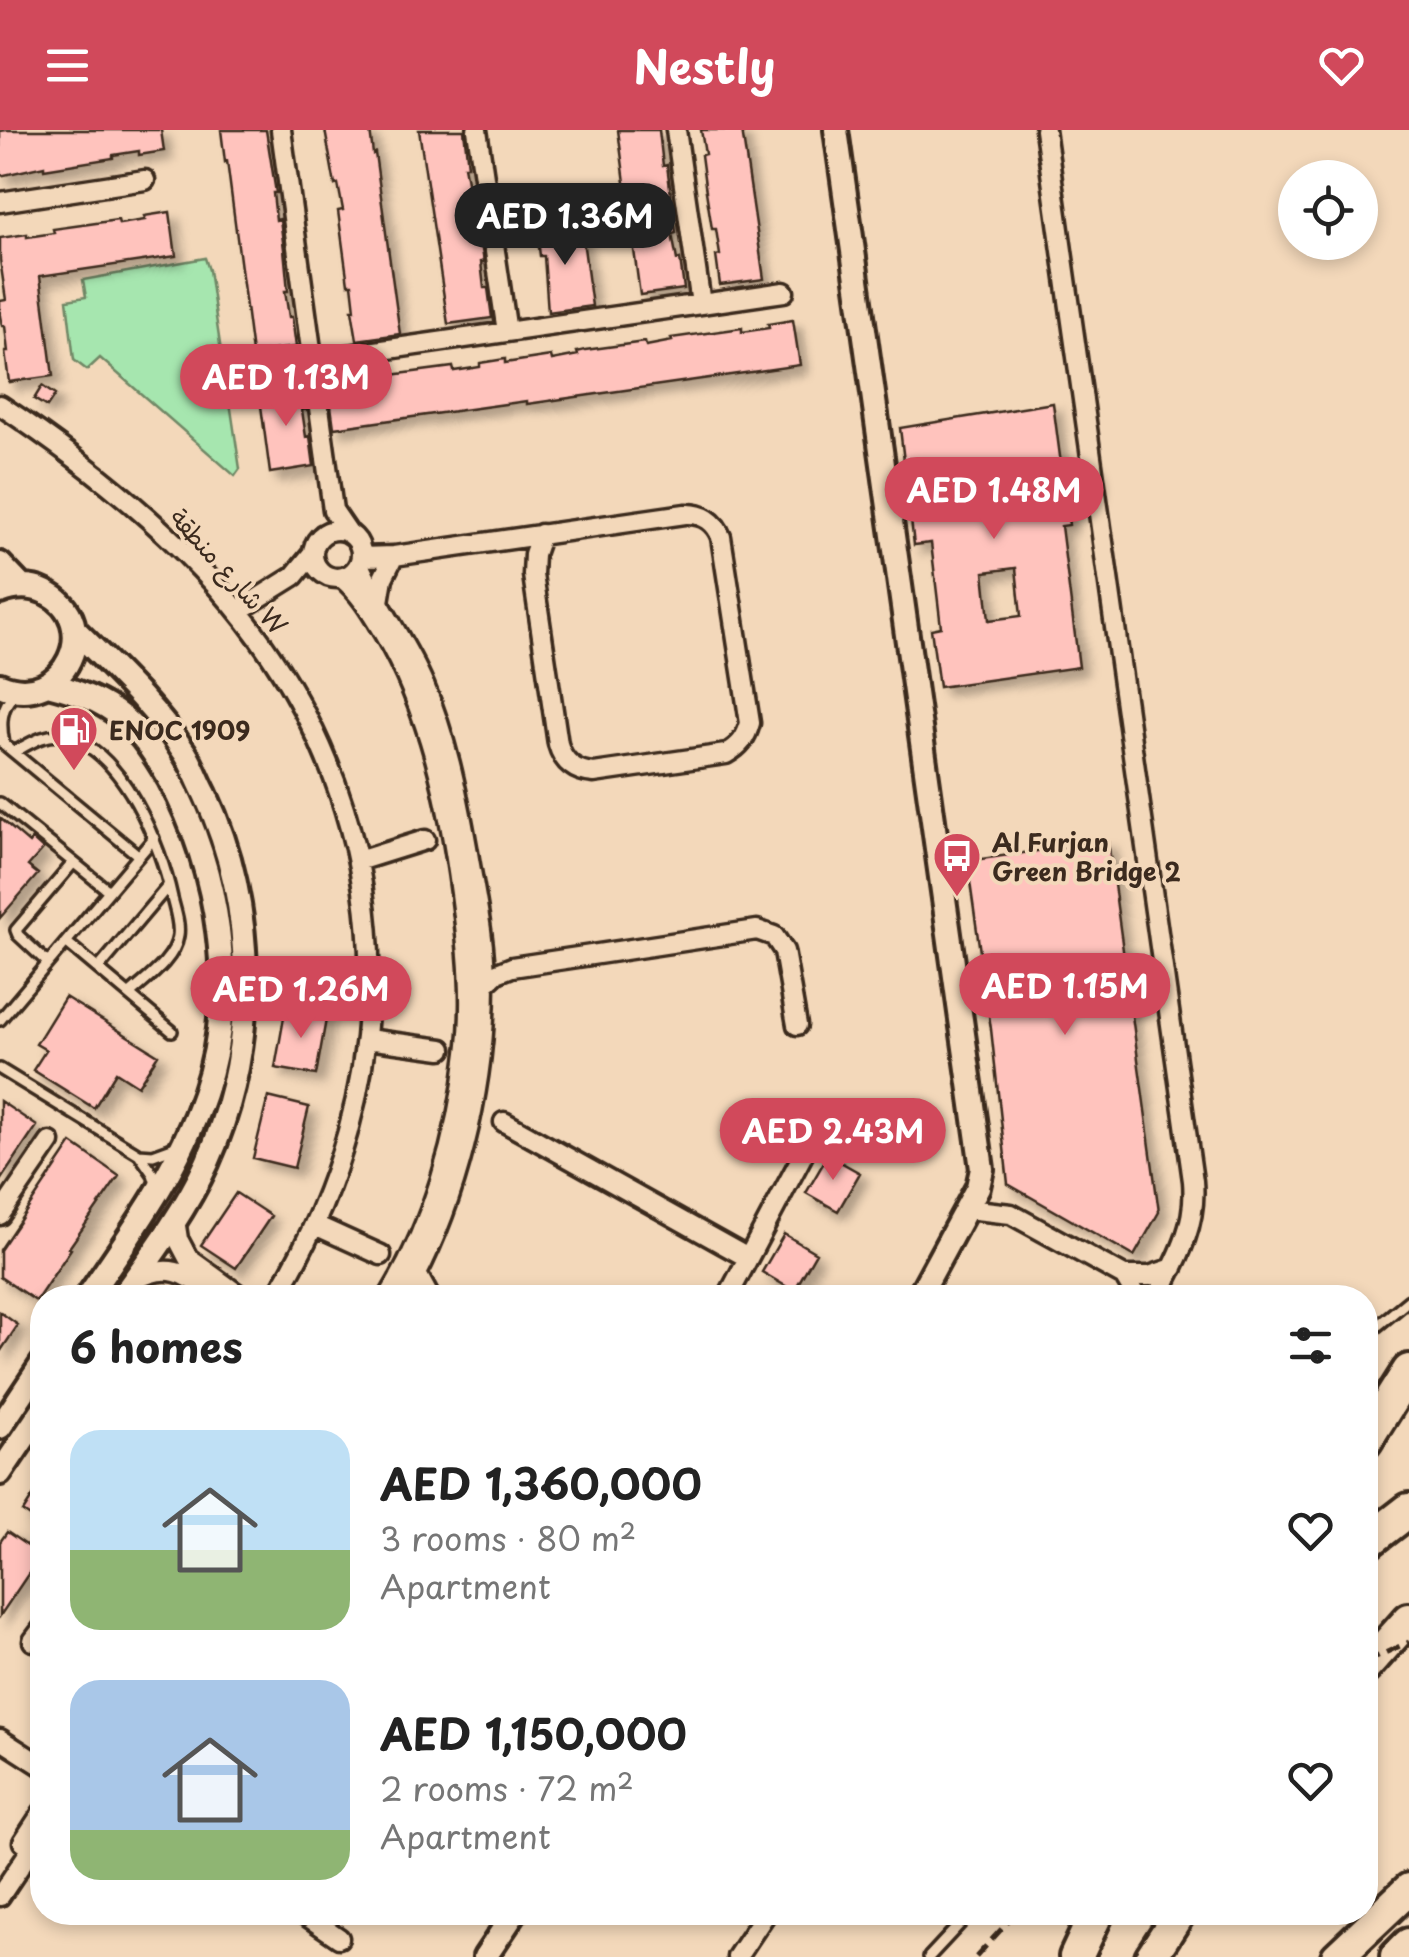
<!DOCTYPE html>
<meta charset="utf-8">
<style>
body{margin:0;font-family:"Playpen Sans","Playpen Sans Arabic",sans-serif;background:#f6f6f6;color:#222;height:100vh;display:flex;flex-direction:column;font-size:38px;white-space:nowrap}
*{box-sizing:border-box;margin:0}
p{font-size:32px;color:#767676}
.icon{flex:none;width:55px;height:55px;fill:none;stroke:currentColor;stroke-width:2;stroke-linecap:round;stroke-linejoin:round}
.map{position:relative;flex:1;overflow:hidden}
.drawer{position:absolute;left:30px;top:1155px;width:1348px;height:640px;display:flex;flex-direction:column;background:#fff;border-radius:40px;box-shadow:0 5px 15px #0003}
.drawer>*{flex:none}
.buttons{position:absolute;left:1278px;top:30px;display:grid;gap:20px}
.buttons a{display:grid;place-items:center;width:100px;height:100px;border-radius:50%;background:#fff;box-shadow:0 5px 15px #0003;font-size:50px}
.price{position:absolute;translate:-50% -85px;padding:0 22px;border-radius:35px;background:#d1495b;color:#fff;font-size:32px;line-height:65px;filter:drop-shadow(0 2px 5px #0008)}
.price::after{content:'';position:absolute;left:50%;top:60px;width:30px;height:22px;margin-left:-15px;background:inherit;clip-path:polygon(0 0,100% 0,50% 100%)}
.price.active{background:#222;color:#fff}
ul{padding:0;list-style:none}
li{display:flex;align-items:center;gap:30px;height:250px;padding:0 40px}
li span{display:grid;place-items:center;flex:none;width:280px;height:200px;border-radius:30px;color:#555}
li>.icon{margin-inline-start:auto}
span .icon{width:120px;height:120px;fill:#fffc;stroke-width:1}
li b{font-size:42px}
h2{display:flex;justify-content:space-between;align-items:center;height:120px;padding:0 40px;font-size:42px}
header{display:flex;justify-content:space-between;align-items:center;height:130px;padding:0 40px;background:#d1495b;color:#fff;font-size:45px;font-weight:700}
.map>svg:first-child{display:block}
.green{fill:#a6e6af;stroke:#708866;stroke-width:2.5}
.building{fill:#ffc3bd;stroke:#3b2a1e;stroke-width:2.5;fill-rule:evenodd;filter:url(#shadow)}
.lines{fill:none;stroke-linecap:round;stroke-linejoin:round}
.service-casing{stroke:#3b2a1e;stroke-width:16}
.minor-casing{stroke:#3b2a1e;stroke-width:25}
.tertiary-casing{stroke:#3b2a1e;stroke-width:30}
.trunk-casing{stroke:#3b2a1e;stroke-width:38}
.motorway-casing{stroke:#3b2a1e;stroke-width:40}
.service{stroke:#f3d8ba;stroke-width:9}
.minor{stroke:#f3d8ba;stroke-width:18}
.tertiary{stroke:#f3d8ba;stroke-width:22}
.trunk{stroke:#f3d8ba;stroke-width:30}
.motorway{stroke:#f3d8ba;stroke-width:32}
.rail{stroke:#3b2a1e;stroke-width:5;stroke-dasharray:15 8;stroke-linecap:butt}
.labels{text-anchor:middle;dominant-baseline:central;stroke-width:8;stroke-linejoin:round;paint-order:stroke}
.street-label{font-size:25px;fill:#3b2a1e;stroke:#f3d8ba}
.poi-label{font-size:25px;font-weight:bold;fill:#3b2a1e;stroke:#f3d8ba;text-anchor:start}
</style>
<header><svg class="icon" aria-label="menu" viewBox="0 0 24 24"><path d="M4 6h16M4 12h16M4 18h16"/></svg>Nestly<svg class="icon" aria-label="heart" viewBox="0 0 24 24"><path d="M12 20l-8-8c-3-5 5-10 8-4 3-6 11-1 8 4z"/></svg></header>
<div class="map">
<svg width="1409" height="1827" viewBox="0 0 1409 1827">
<defs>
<filter id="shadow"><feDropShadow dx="8" dy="8" stdDeviation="5" flood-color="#0004"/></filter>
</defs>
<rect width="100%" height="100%" fill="#f3d8ba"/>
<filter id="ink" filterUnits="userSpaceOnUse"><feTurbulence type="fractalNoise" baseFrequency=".01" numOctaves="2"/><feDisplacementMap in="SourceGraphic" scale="20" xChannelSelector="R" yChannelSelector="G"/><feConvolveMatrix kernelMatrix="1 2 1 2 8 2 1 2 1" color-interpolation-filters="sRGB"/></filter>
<g filter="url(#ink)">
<path class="green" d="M205,128L209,140L222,228L286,220L290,247L228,259L240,339L235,346L100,228L87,240L74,230L67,170L86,167L83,150Z"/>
<path class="building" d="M7,0H161L164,21L139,25V21L113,25V28L44,39V36L0,46V1Z
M221,0H266L276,63H273L276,90L280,89L284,119L288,161H285L289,187H292L296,217L252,223L227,31L225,32Z
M325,0H370L373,24L375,23L400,204L357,210L352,180H355L352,154H348L338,81L343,80L338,54L335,55Z
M419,0H464L468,36H464L469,62H472L478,107H480L484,132H481L484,158H488L492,188L448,194Z
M618,0H659L663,36L667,35L676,103L672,104L677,130L680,129L684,159L640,165Z
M701,0H742L764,149L720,155L716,126L720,125L716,99H712L705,55L701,25L705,24Z
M170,82L176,126L40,146L53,246L9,252L5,222H8L5,196H2L0,186V171L6,170L0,130V108L27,104V107L54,103L53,99L118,90L119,94L145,90L144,86Z
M581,95L592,176L548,182L544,126H540L537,101Z
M793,190L800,235L527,274V271L334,298L328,254L356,250L357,254L383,250V246L391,245L453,237L454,241L480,237V233L505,229V233L551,226L552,230L578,225L577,222L585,220L645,212L646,216L672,211L671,208L742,198V202L769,198L768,194Z
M303,255L307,280H302L306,307L310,306L314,336L270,343L259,261Z
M42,256L55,265L47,277L34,269Z
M1053,273L1069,395L1061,396L1079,537L939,557L931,499L941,497L931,413L914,415L900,298ZM1016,438L1021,486L989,490L984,442Z
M0,688L29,713L32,709L43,719L28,736L38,744L0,788Z
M1108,711L1159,1082L1134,1126L1008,1054L991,899L967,731Z
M65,867L158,925L138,956L116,942L94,978L33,940L46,920L36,914Z
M286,876L327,884L316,945L275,938Z
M268,967L309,977L294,1038L253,1028Z
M0,971L37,996L0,1051Z
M72,1013L119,1046L69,1118L71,1119L36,1171L0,1147V1120Z
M828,1025L860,1043L838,1081L806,1063Z
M236,1063L271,1086L236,1138L201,1115Z
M784,1104L816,1123L794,1161L762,1142Z
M0,1182L18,1195L0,1222Z
M42,1352V1395L23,1382Z
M7,1402L41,1425L0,1486V1412Z"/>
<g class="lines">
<g class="service-casing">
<path id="service" d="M0,611L139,726
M4,614C0,594 0,577 16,562
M14,622C29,614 46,602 64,606C123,619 161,716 172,768C175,780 180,794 178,806C175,830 145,850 129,865
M0,673L109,761
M66,812L172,901
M48,833L18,805L16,800L73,733
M98,839L169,755
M0,890L154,708
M0,939L139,1024L153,1044L156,1054
M139,1024L153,1025L175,1017
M1365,1206L1409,1170
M929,1827L971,1782"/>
</g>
<g class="minor-casing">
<path id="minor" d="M281,0L333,380L348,402
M477,0L507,202
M676,0L701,174
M1045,0L1193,1051C1197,1096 1177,1130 1157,1168
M0,72L145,50
M313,230L784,162
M0,275C98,340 206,428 271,526C402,722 399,958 281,1158
M313 424a24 24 0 1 1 48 0a24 24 0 1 1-48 0Z
M361,427L394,426L685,384C702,383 715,391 721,407L750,593C746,608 740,616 726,624L594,643C575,642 563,632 558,614L533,445L534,424L541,404
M359,434C377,476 406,512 424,555C446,606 457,661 467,717C474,761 485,807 485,853C485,958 457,1076 404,1168
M342,448C360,463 371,482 383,502C430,581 449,673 461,763C468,816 474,869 467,923C458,1006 432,1096 388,1168
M379,472L383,448L394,426
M238,481L294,446L312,424
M358,731L425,710
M485,854L497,843L512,837L757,800L774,806L784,821L797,895
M367,909L442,919
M504,992L748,1128
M967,1079L1011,1084L1124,1146H1149L1173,1138
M0,1085L50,1012
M175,1090L178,1109L188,1128L243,1168
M315,1095L381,1125
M417,1144L430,1168
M1124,1146L1137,1168
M133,1151C172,1129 188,1146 220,1168
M727,1168L806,1019
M33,1511L42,1499
M0,1609L42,1636
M23,1712L42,1683
M0,1766L42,1703
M301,1782L339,1808
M737,1827L767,1782"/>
</g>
<g class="tertiary-casing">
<path id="tertiary" d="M836,0L982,1039L978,1057L918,1168
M0,434L22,457
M0,462C15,456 30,455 45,462C106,491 64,582 0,555
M74,499C114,539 154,576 185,623C193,636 198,651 205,664C258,777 258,920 207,1033C185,1081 152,1125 121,1168
M48,554C76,561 101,570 123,588C143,605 156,626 169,648C219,741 239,863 204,964C178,1040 132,1102 87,1168
M0,1297L42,1234
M0,1343L42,1281
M485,1827L515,1782"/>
</g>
<g class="trunk-casing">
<path id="trunk" d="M1365,1538L1409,1489
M1151,1827L1180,1782
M1337,1827L1409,1759"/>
</g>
<g class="motorway-casing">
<path id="motorway" d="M1365,1311L1409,1241
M1365,1414L1409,1380
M1076,1827L1097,1782
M1397,1827L1409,1815"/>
</g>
<use href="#service" class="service"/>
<use href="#minor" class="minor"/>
<use href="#tertiary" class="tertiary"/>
<use href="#trunk" class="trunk"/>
<use href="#motorway" class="motorway"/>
<path class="rail" d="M1365,1532L1409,1512
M976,1827L1017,1782"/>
</g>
</g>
<defs>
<g id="fuel-pin" transform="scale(2.5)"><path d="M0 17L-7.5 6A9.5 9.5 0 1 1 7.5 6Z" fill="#d1495b" stroke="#f3d8ba"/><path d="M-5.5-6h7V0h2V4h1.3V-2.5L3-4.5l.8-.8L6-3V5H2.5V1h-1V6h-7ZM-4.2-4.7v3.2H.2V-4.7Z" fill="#fff"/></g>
<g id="bus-pin" transform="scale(2.5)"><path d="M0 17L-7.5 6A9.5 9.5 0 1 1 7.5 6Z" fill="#d1495b" stroke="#f3d8ba"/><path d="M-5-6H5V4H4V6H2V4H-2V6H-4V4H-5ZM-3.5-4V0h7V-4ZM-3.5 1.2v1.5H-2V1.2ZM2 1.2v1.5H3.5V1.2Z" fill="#fff"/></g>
</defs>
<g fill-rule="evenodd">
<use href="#fuel-pin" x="74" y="600"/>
<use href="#bus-pin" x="957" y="726"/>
</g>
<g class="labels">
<g class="street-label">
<text transform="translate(229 441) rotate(48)">شارع منطقة W</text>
</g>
<g class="poi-label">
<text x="109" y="600">ENOC 1909</text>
<text x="992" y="712">Al Furjan<tspan x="992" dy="29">Green Bridge 2</tspan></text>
</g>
</g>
</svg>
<div class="buttons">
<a><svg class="icon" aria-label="locate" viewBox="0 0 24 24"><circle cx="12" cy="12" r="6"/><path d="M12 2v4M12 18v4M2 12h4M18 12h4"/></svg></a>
</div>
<b class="price active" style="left:565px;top:138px">AED 1.36M</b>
<b class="price" style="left:286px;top:299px">AED 1.13M</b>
<b class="price" style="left:994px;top:412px">AED 1.48M</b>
<b class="price" style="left:1065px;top:908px">AED 1.15M</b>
<b class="price" style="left:301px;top:911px">AED 1.26M</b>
<b class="price" style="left:833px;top:1053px">AED 2.43M</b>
<section class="drawer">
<h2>6 homes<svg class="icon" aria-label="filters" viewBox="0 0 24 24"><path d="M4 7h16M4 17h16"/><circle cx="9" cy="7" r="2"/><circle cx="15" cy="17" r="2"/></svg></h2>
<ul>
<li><span style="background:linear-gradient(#bfe0f5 60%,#8fb573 0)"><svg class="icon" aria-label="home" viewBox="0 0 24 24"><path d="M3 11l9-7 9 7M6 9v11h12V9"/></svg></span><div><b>AED 1,360,000</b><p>3 rooms · 80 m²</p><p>Apartment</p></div><svg class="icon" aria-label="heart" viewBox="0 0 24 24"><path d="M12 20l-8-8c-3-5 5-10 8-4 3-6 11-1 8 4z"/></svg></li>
<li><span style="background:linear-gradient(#a9c7e8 75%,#8fb573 0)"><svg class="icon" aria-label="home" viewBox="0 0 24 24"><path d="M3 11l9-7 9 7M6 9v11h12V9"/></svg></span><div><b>AED 1,150,000</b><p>2 rooms · 72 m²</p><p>Apartment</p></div><svg class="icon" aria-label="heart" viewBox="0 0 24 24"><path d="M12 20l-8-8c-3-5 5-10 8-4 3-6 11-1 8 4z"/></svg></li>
</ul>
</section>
</div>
